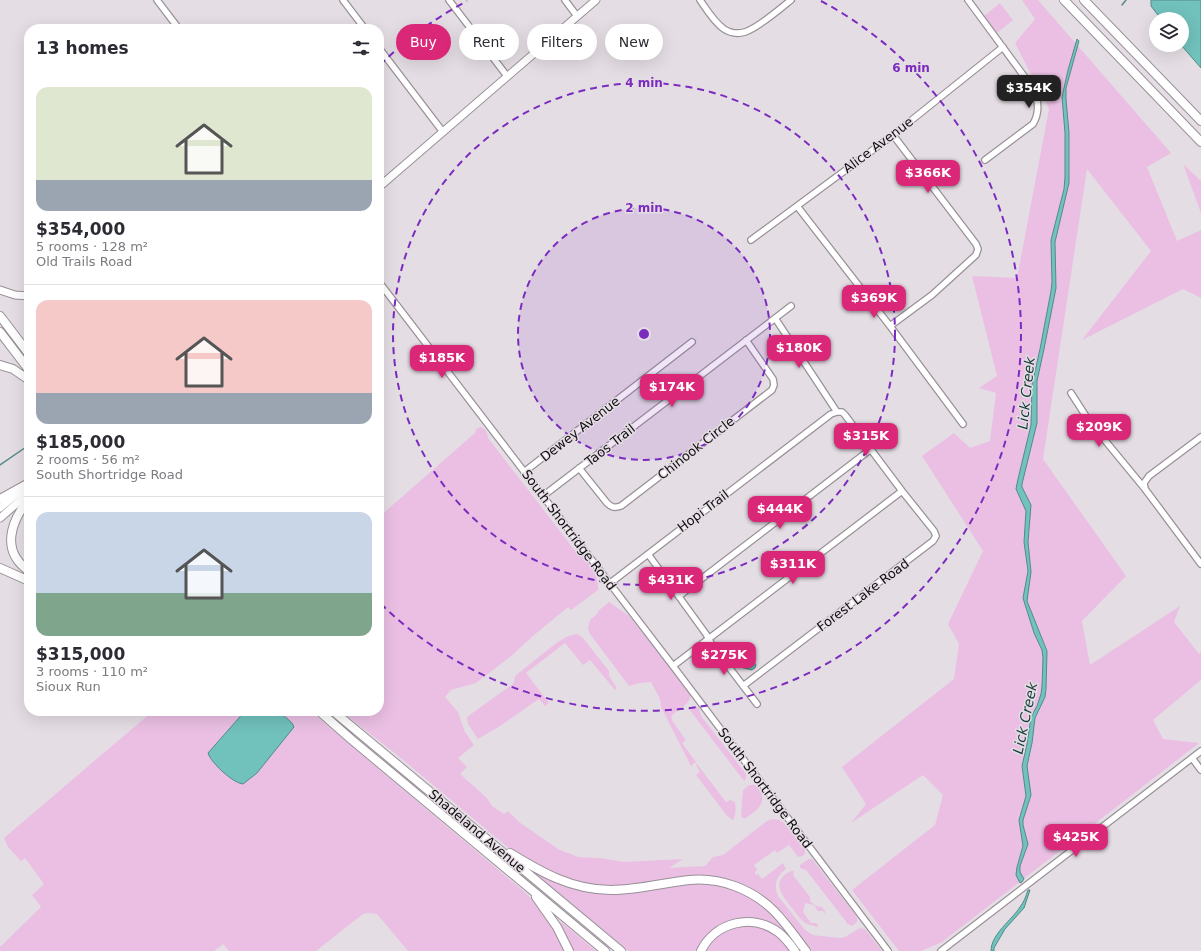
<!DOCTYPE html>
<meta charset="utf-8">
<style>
body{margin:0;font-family:"DejaVu Sans",sans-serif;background:#f2f2f3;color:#2b2b33;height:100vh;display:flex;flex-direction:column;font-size:15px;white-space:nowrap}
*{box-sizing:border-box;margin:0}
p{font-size:13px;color:#7c7c81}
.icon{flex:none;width:22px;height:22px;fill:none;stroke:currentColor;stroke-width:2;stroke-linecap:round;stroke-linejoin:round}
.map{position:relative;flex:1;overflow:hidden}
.sheet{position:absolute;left:24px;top:24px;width:360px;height:692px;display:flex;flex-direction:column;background:#fff;border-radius:16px;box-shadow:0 4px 16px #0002}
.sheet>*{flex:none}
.banner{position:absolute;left:396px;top:24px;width:380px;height:36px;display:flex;gap:8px}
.fabs{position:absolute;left:1149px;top:12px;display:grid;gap:8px}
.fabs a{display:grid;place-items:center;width:40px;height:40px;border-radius:50%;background:#fff;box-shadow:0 4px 16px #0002;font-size:20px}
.price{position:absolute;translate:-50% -34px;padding:0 9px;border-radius:8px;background:#db2777;color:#fff;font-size:13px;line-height:26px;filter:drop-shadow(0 1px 2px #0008)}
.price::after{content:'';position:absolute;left:50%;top:24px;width:12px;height:9px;margin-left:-6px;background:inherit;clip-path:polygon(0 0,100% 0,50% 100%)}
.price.on{background:#222;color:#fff}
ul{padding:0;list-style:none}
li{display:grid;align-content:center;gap:8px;height:212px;padding:0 12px}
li+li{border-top:1px solid #e1e1e2}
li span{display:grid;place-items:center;height:124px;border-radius:12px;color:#555}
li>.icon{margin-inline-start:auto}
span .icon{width:72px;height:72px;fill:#fffc;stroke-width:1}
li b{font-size:17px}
h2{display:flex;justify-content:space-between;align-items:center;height:48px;padding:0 12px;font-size:17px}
.pill{padding:0 14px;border-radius:18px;background:#fff;box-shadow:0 4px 16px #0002;font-size:14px;line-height:36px}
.pill.on{background:#db2777;color:#fff}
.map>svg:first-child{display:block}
.green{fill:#eabfe3}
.water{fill:#71c1bc;stroke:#548b88}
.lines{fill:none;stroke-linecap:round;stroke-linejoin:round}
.stream{stroke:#548b88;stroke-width:1.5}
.minor-casing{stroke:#999198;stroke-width:8}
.major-casing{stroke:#999198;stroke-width:9}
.highway-casing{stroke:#999198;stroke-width:10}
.minor{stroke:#fff;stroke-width:5.5}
.major{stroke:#fff;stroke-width:7}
.highway{stroke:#fff;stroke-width:8}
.ring{fill:none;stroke:#7b2cbf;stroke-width:2;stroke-dasharray:7 5}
.labels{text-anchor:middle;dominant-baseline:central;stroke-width:3;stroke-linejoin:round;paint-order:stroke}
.street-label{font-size:13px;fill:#100d0f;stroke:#e5dde4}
.water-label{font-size:14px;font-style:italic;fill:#143b39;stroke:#e5dde4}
.centre{fill:#7b2cbf;stroke:#e5dde4;stroke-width:2}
.ring-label{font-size:12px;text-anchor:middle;font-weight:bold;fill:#7b2cbf;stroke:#e5dde4;stroke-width:3;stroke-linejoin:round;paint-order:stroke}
</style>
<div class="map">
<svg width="1201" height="951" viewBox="0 0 1201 951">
<rect width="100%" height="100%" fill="#e5dde4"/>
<path class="green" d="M1022,0H1038L1171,153L1147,167L1177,241L1201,230V298L1183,289L1082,340L1151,251L1087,169L1043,459L1126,576L1082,621L1090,665L1180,606L1174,622L1199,654L1201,652V680L1153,720L1163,739L1199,743L942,942L921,951H899L852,890L935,825L943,795L923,775L851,823L866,804L842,767L954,679L959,644L948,624L983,551L922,456L954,433L970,448L990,441L996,393L979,388L997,376L972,276L1017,278L1049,109L1015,43L1035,19Z
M1000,3L1013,20L997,33L984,16Z
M1183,164L1201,181V213Z
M480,427C485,428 488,433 488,438L576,552L579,550C588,562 599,574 598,590L571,610L568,607L533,636L510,657L476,683L451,690L445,697L458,712L465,732L474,745L458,758L467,767L460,774L487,798L492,806L504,814L508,811L519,822L558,849L578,857L600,858L624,862L683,859L669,868L705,866L713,857L723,855L767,821C773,818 779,819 784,823L805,850V853L803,856L798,857L789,845L777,853L775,850L754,865L757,869L755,873L756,875L758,874L762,879L783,863L786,869C777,876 773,884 778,896L805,930L813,935L840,938L845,937L860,928L865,929L882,951H812L785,915L779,910L759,895L723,879L633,886H606L587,884L560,877L512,851L396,754L341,711H379V517L476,432L475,430Z
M609,602L629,616L690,694C692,705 676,709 671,717L673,722L686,740L682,743L696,762L691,766L661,707L660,699L651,682L639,683L629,686L590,634L588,629L590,620L598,613V611Z
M576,634L579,635L583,638L609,671V676L617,688L615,690L590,660L583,665L565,643L526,673L549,703L545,706L539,699L500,726L478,739L468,724L467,717L514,683L515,676L555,644L566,637Z
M694,706L699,708L701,716L746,774V779L744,781L689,709Z
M153,711H245L208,753L292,723L279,711H310L527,894L536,903L555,928L565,951H408L377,914L369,913L363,914L316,951H229L223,944L214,951H0V947L41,907L32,895L44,884L25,858L21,861L8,847L4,838Z
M697,764L726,802L730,800L735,802C736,808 736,815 733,820L727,816L696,775L700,772L696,765Z
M749,785H755C771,801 758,810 744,819L741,816L743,790Z
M809,859H812L857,917V922L852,926L846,923V921L844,919L806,870L800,868V865Z
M791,871H794L793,875L810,897V901L816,906L822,907L825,911V914L823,911H818L814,905L805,903L803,912L811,923H816L819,927C814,926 808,925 804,922C800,919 796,913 792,908C782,896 770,881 791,871Z
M536,872L576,888L676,885L708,882L736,889L758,901L778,919L802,951H799L761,920L750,918L733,920L719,926L709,933L700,945L697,951H628L551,887L534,875Z
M561,922L596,951H571L559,925Z
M748,925L770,930L781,939L790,951H705C717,934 728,927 748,925Z"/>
<path class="water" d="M1151,0H1201V68L1181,45H1182V19H1161L1151,6Z
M1077,39L1079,41L1066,88V99L1069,133V183L1055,242L1056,288L1044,349L1037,381V423L1022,484V487L1031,505L1028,542L1031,572L1027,601L1047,651L1046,689L1045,697L1035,718L1032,743L1027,766L1031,795L1023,820V825L1028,844L1020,866V872L1024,879L1022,882L1020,883L1016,875L1017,867L1023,846L1019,820L1026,796L1022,766L1027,744L1031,717L1037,706L1041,694L1042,686L1043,658L1042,650L1034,633L1023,598L1028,571L1024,542L1026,511L1016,489L1018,479L1031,425L1032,385L1040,349L1051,291L1052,282L1051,240L1064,189L1065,177V133L1062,97L1068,70Z
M745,649L756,665L755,668L752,670L740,667L731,661L734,656Z
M245,711H279L292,723L294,727L257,773L243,784C233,783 211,763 208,753Z
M1028,890H1030L1024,908L1005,929L994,948V951H991C991,934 1012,920 1020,907C1024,902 1026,896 1028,890Z"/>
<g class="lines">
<path class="stream" d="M1122,5L1126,0
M0,465L29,445"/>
<g class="minor-casing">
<path id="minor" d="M157,0L179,29
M343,0L365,29
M449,0L507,76
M565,0L577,16
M700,0C707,10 714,22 724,29C730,33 738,34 745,32C758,28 780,9 791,0
M968,0L1032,87C1039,100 1040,112 1033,124L985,160
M379,48L443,132
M797,206L890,326L963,424
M751,240L893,135L1003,47
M379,282L673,666L888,951
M890,326L932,295L976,255L978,249L976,244L893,135
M1071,393L1089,421L1145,489
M1201,437L1149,476L1144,483L1145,489L1201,564
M579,468L607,503C612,508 615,508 621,506L772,390L774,385L773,379L746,340
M524,472L692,342
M543,496L791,306
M648,554L706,634L712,645L757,704
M609,584L831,414L837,412
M679,596L871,449
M673,666L902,491
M743,686L933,541L936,536L934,531L902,491L845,415L842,412H837L775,318
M1192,758L1201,770
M941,951L1201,751"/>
</g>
<g class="major-casing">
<path id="major" d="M379,187L596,0
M0,290L15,295L29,296
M0,508L23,489
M0,518L29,493"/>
</g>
<g class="highway-casing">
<path id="highway" d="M1064,0L1201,142
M1084,0L1201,121
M0,316L29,354
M0,332L29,370
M0,365L13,369L29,380
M0,499L29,483
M29,499C11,521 0,551 29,571
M0,568L29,581
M319,711L352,740L605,951
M333,711L621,951
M510,853C541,872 572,890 611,890C637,890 662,883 689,880C720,877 752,889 774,911C786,923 796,938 806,951
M536,897L557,927L569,951
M701,951C715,922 752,913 778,932C785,937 790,944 795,951"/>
</g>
<use href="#minor" class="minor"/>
<use href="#major" class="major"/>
<use href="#highway" class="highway"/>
</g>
<circle cx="644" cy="334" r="126" fill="#7b2cbf" fill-opacity=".12"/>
<g class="ring">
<circle cx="644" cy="334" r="126"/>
<circle cx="644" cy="334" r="251"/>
<path d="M380 65A377 377 0 0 1 467 1M821 1A377 377 0 1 1 380 603"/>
</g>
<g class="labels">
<g class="street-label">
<text transform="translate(878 145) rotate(-37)">Alice Avenue</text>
<text transform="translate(580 429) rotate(-38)">Dewey Avenue</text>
<text transform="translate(610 445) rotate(-38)">Taos Trail</text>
<text transform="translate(696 448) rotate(-38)">Chinook Circle</text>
<text transform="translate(703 511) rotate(-37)">Hopi Trail</text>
<text transform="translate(569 530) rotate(53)">South Shortridge Road</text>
<text transform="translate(863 595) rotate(-37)">Forest Lake Road</text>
<text transform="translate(765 788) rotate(53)">South Shortridge Road</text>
<text transform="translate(477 831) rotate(40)">Shadeland Avenue</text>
</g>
<g class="water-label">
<text transform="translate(1026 393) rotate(-84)">Lick Creek</text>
<text transform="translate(1025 718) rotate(-78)">Lick Creek</text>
</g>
</g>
<circle cx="644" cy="334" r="6" class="centre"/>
<g class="ring-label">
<text x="911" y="72">6 min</text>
<text x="644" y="87">4 min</text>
<text x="644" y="212">2 min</text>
</g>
</svg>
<div class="fabs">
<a><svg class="icon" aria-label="layers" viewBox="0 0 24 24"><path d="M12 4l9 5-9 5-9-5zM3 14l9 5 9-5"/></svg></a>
</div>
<b class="price on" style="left:1029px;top:109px">$354K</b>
<b class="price" style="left:928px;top:194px">$366K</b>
<b class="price" style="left:874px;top:319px">$369K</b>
<b class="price" style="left:799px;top:369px">$180K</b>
<b class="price" style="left:442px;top:379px">$185K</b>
<b class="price" style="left:672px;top:408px">$174K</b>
<b class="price" style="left:1099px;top:448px">$209K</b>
<b class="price" style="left:866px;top:457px">$315K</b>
<b class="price" style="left:780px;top:530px">$444K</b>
<b class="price" style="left:793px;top:585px">$311K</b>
<b class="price" style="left:671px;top:601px">$431K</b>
<b class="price" style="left:724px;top:676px">$275K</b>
<b class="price" style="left:1076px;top:858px">$425K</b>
<div class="banner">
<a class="pill on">Buy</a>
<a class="pill">Rent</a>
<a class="pill">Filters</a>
<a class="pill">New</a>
</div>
<section class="sheet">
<h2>13 homes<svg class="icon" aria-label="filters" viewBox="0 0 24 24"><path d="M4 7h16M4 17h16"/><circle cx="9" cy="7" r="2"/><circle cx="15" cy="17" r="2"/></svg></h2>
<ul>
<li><span style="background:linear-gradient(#dfe7d0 75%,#9aa5b1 0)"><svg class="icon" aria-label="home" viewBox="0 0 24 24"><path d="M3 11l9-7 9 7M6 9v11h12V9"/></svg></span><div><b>$354,000</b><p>5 rooms · 128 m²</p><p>Old Trails Road</p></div></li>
<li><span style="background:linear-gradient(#f6c9c9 75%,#9aa5b1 0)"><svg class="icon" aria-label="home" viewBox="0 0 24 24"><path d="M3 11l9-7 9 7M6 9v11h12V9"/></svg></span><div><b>$185,000</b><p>2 rooms · 56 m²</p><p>South Shortridge Road</p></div></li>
<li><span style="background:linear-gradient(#c9d6e8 65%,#7fa58c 0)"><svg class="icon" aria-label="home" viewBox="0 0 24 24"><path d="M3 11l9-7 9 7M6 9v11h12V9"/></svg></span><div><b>$315,000</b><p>3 rooms · 110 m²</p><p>Sioux Run</p></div></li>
</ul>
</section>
</div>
